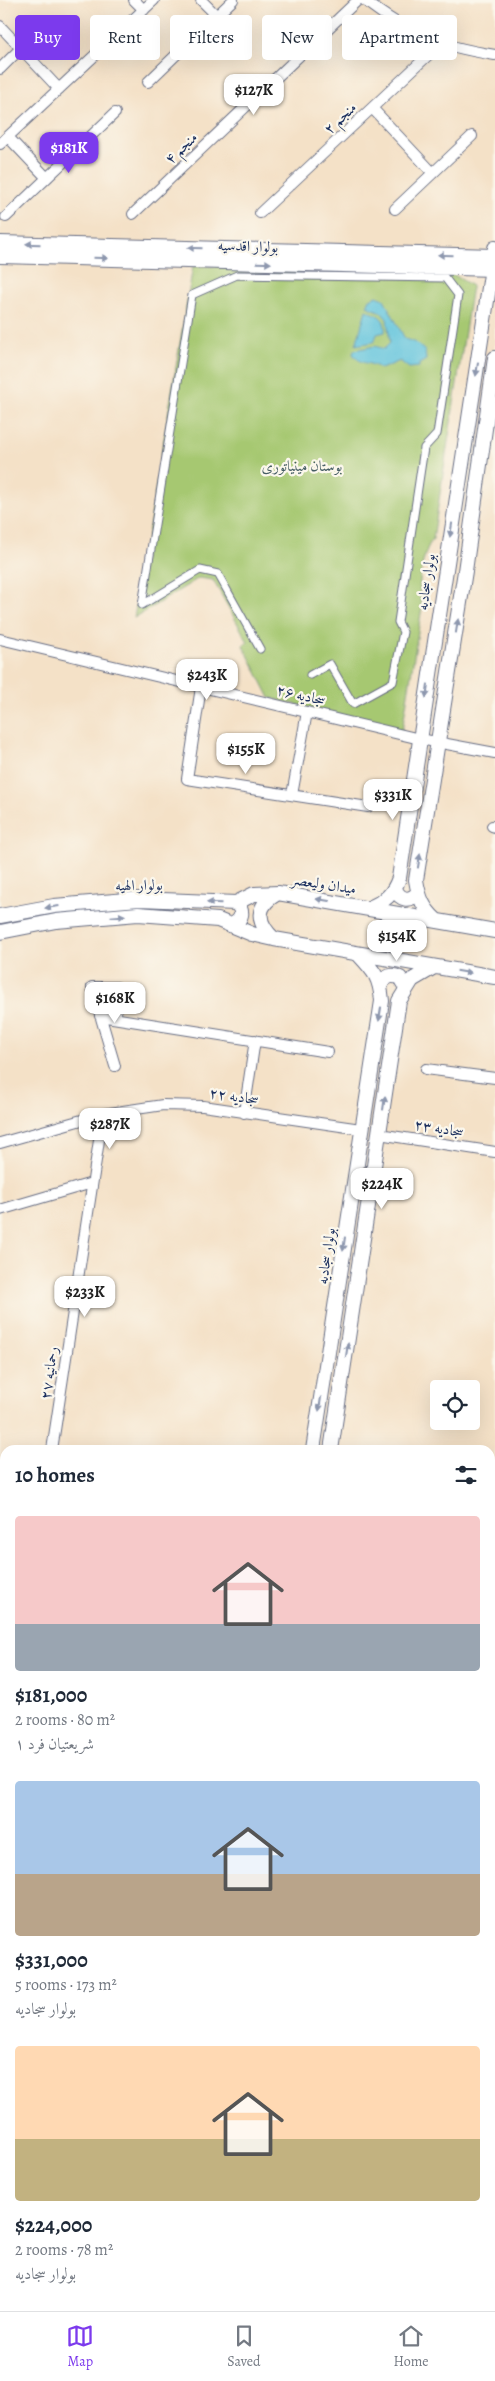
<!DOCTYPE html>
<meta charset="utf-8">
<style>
body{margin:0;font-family:Alegreya,Amiri,serif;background:#f2f2f3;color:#1f2937;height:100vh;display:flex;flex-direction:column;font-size:19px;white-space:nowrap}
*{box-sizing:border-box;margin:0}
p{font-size:16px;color:#747a83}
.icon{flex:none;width:28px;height:28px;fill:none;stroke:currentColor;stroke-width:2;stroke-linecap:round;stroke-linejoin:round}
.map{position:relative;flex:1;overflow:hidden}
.details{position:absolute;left:0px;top:1445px;width:495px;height:866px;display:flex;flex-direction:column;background:#fff;border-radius:15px 15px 0 0;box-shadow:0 5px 20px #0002}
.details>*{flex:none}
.hud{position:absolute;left:15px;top:15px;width:465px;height:45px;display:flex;gap:10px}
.tools{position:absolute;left:430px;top:1380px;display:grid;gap:10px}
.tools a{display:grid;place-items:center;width:50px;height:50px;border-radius:5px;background:#fff;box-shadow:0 5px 20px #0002;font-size:25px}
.price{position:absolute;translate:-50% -42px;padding:0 11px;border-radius:10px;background:#fff;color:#222;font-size:16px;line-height:32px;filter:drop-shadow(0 1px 2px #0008)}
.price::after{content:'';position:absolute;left:50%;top:30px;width:15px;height:11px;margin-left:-8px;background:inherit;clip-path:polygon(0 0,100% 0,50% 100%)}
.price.on{background:#7c3aed;color:#fff}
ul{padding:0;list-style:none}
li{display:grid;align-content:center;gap:10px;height:265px;padding:0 15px}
li span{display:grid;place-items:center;height:155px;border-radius:5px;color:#555}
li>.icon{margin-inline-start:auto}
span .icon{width:90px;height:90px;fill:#fffc;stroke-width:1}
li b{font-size:21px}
h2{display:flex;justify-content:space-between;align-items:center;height:60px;padding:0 15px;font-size:21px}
.tag{padding:0 18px;border-radius:5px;background:#fff;box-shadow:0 5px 20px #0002;font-size:18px;line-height:45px}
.tag.on{background:#7c3aed;color:#fff}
.menu{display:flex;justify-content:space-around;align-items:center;height:70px;border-top:1px solid #e0e1e3;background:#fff;font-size:14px;color:#747a83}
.menu a{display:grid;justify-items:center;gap:2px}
.menu .on{color:#7c3aed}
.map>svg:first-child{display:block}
.green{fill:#a6c871;stroke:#607c68}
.water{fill:#5ec3dc;stroke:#3c799d}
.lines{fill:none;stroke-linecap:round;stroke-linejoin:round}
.pedestrian-casing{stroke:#676d83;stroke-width:9}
.minor-casing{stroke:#676d83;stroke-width:12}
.secondary-casing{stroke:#676d83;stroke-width:16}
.pedestrian{stroke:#fff;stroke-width:7}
.minor{stroke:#fff;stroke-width:10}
.secondary{stroke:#fff;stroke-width:14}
.oneway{fill:#8d97ae}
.labels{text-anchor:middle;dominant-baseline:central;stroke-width:4.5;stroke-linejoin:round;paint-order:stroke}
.street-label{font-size:15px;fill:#1b2f5e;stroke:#fbf7ec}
.park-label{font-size:15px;fill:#455d64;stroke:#fbf7ec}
</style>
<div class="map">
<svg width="495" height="2311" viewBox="0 0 495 2311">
<rect width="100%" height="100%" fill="#fbf7ec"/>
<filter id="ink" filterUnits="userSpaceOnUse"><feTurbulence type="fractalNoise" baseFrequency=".02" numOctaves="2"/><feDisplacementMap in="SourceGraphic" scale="10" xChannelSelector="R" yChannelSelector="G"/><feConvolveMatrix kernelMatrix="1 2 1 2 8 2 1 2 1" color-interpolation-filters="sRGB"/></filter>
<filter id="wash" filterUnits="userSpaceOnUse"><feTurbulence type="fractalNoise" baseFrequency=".0096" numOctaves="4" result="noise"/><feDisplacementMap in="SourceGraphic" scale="20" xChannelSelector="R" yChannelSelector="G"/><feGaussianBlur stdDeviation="1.12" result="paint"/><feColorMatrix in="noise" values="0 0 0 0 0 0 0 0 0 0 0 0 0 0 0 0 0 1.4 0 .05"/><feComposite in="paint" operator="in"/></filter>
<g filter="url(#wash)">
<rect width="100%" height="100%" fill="#f4e1c7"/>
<path class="green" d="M193,266L446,270L472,286L433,539C422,551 416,592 422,607L402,731L270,698L243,645L248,642L213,580L199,578L134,618Z"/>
<path class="water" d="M377,296L384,299L405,339L416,343L425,351L426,360L419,364V367L409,368L400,361L381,369C371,361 361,366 353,354L354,350L375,346L384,349L390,343L387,319L381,312L367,306L370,299Z
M366,310C378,315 386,317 385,332L377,334L374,342L356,345Z"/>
</g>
<g filter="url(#ink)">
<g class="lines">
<g class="pedestrian-casing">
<path id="pedestrian" d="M260,649L218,574L200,570L142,605L192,295L237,275L445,278L458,295L437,434L424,448L398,622L403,632L393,682L353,704L330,664L310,675"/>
</g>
<g class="minor-casing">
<path id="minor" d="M134,0L144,10
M201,0L217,16
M364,0C409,35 439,46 495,55
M0,26L59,89
M0,69L21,48
M148,82L233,0
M372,108L433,173
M8,137L47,178
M0,144L154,0
M395,209L472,136
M260,213L440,44
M133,214L358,0
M6,217L115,113
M0,639L420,739L495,753
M201,687L187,779L368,807
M292,795L307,712
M492,826L495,827
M100,1016L328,1052
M115,1066L92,987H117L116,1018
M426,1069L495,1078
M244,1113L255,1040
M379,1134L495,1152
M0,1143L103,1114L163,1105L203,1106L361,1129
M0,1210L92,1183
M52,1450L103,1114
M0,1586H5
M490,1717L495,1713
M0,1753L5,1743
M490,1829L495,1825
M0,1849L5,1844
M0,1861L5,1866
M490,1900L495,1896
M0,1964L5,1959
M490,1971L495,1967
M0,2040L5,2036
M490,2060L495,2066
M490,2089L495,2085
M0,2094L5,2099
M0,2116L5,2111
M490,2200L495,2196
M0,2235L5,2230"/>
</g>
<g class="secondary-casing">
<path id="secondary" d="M0,243L495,256
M0,256L495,269
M395,889C400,900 409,902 418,893
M369,908C385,901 393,895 399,878L495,248
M0,916L54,906L139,899L236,903L254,894L278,893L495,931
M436,920C423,908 419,898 416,880L465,571L495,358
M232,925C243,919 244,911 236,903
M0,932L56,921L138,914L218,920L252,934L274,939L495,977
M274,939C256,922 255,906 278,893
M381,984C386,976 392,974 400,978L406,988
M313,1450L382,1001C380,978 375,972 359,955
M331,1450L399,1001L412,980L434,967
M490,1595L495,1594
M490,1605L495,1604
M0,1659L5,1658
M0,1671L5,1670
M490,2261L495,2260
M490,2278H495
M159,2311L164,2306
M186,2311V2306
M203,2311L204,2306
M213,2311L238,2306
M293,2311L313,2306"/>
</g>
<use href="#pedestrian" class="pedestrian"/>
<use href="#minor" class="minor"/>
<use href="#secondary" class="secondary"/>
</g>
<defs><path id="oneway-solid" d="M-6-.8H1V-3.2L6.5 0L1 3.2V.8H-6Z" transform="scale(1.25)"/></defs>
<g class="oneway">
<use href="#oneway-solid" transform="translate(33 244) rotate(-178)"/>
<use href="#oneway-solid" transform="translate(195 248) rotate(-178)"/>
<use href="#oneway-solid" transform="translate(445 255) rotate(-178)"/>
<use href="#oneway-solid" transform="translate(101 258) rotate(2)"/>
<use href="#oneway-solid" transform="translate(264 263) rotate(2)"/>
<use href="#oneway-solid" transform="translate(477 369) rotate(99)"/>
<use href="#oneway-solid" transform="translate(451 530) rotate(99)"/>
<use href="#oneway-solid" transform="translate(457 626) rotate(-81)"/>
<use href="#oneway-solid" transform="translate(427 691) rotate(98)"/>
<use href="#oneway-solid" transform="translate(419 861) rotate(-81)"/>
<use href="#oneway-solid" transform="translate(323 900) rotate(-171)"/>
<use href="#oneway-solid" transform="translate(214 903) rotate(-178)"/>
<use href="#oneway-solid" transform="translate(52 907) rotate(172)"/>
<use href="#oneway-solid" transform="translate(118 916) rotate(-5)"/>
<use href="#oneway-solid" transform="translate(464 972) rotate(9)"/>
<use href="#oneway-solid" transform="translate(380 1014) rotate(99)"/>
<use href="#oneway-solid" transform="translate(384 1103) rotate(-82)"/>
<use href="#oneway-solid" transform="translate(344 1244) rotate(98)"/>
<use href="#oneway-solid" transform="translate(347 1350) rotate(-81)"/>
<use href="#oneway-solid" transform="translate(320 1404) rotate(98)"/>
</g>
</g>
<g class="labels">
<g class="street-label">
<text transform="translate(340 118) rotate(-43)">منجم ۲</text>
<text transform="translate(181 148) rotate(-44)">منجم ۴</text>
<text transform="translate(248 246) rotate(2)">بولوار اقدسیه</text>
<text transform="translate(426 582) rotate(-82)">بولوار سجادیه</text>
<text transform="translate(301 695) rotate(13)">سجادیه ۲۶</text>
<text transform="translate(324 884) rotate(9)">میدان ولیعصر</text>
<text transform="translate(139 885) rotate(-1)">بولوار الهیه</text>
<text transform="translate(234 1096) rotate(8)">سجادیه ۲۲</text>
<text transform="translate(439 1128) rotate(9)">سجادیه ۲۳</text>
<text transform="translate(326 1256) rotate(-82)">بولوار سجادیه</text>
<text transform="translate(49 1373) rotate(-82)">رحمانیه ۲۷</text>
</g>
<g class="park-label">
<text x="302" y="466">بوستان مینیاتوری</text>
</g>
</g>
</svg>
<div class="tools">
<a><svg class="icon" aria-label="locate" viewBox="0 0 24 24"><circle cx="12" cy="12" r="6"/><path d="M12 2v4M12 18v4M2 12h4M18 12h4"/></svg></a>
</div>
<b class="price" style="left:254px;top:116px">$127K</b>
<b class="price on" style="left:69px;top:174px">$181K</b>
<b class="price" style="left:207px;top:701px">$243K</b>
<b class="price" style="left:246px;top:775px">$155K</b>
<b class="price" style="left:393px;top:821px">$331K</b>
<b class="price" style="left:397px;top:962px">$154K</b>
<b class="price" style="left:115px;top:1024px">$168K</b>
<b class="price" style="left:110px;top:1150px">$287K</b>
<b class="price" style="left:382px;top:1210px">$224K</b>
<b class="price" style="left:85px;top:1318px">$233K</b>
<div class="hud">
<a class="tag on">Buy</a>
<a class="tag">Rent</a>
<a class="tag">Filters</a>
<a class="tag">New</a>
<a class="tag">Apartment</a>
</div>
<section class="details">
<h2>10 homes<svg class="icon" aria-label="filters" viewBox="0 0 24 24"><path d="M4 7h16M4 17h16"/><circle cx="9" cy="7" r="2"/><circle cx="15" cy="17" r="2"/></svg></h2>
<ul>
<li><span style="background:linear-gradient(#f6c9c9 70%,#9aa5b1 0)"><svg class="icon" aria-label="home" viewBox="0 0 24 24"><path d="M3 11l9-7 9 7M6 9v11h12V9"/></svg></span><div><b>$181,000</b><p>2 rooms · 80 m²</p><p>شریعتیان فرد ۱</p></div></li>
<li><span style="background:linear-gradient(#a9c7e8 60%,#b9a48a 0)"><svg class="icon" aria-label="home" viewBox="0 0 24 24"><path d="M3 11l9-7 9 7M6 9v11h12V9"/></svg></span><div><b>$331,000</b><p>5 rooms · 173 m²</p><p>بولوار سجادیه</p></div></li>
<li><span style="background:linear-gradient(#ffd9b3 60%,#c2b280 0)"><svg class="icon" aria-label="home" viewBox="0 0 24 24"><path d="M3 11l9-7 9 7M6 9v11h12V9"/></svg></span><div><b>$224,000</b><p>2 rooms · 78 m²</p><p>بولوار سجادیه</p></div></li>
</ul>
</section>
</div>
<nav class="menu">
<a class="on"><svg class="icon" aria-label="map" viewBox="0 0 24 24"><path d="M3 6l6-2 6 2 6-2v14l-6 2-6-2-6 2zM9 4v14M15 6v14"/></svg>Map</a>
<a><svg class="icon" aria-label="saved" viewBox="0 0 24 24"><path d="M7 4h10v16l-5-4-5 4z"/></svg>Saved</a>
<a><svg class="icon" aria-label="home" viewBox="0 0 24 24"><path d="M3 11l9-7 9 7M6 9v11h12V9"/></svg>Home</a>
</nav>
